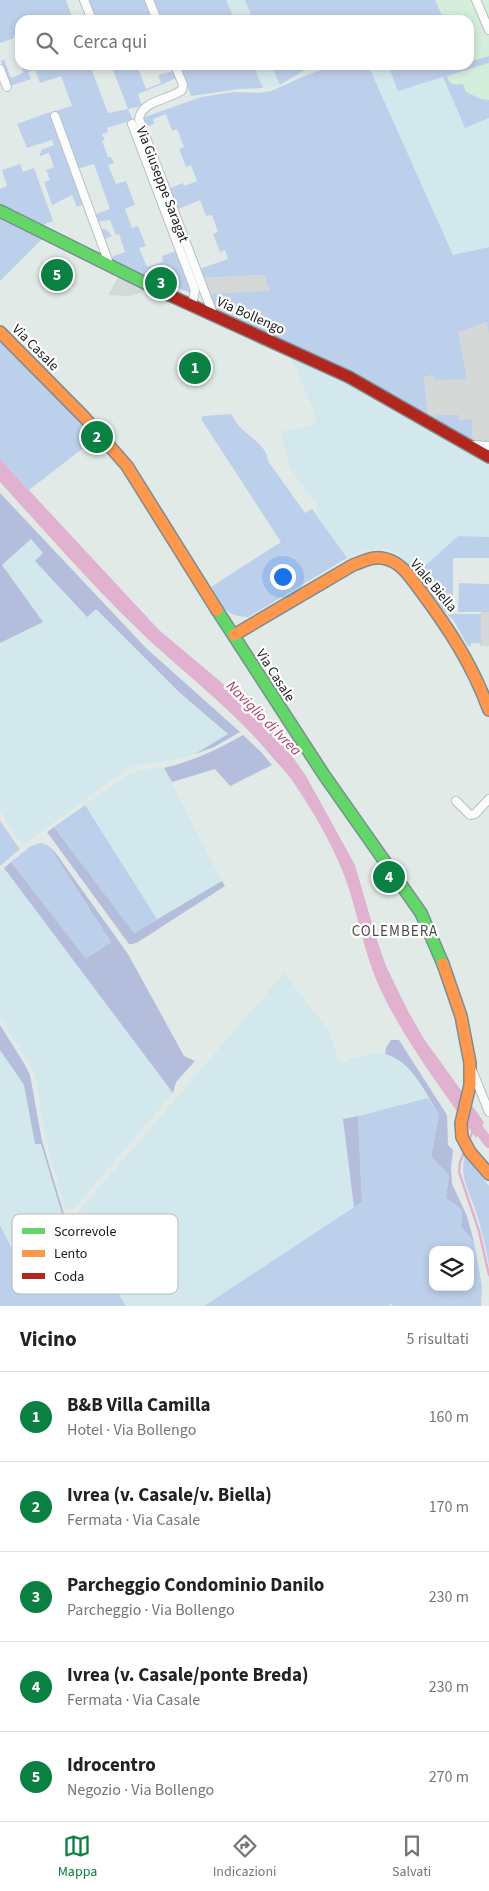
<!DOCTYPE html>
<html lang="it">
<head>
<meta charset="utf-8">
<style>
  :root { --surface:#fff; --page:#f2f2f2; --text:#222; --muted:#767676; --line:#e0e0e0; --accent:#0b8043 }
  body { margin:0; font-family:"Source Sans 3",sans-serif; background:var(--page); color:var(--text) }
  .controls { position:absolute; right:15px; bottom:15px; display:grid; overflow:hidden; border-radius:10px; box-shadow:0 2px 8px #0003 }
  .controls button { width:45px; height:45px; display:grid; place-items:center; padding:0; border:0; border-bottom:1px solid var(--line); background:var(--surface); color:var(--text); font:25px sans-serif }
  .you { position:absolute; left:282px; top:576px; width:18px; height:18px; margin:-12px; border:4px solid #fff; border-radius:50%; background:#1a73e8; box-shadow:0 0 0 8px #1a73e833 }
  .badge { display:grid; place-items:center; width:32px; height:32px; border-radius:50%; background:var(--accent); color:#fff; font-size:16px; font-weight:700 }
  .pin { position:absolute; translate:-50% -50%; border:2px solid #fff; box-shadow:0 1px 5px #0006 }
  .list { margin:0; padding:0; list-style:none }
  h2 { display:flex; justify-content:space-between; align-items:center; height:65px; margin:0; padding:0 20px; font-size:21px }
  h2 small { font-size:16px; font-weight:400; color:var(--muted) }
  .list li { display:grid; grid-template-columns:32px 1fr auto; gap:15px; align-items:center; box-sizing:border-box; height:90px; padding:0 20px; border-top:1px solid var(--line) }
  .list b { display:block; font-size:19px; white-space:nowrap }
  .list p { margin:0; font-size:16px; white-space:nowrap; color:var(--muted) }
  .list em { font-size:16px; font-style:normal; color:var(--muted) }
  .icon { flex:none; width:28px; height:28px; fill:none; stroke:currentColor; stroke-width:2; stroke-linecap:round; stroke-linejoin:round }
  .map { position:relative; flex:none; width:489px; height:1306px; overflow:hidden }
  .search { position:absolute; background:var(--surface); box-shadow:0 2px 8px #0003; left:15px; right:15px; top:15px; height:55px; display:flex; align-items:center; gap:12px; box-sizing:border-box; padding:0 18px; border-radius:15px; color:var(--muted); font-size:19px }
  .sheet { height:515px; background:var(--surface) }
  nav { display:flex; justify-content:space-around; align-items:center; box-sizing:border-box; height:70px; border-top:1px solid var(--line); background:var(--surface); font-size:14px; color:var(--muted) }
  nav a { display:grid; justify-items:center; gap:2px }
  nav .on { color:var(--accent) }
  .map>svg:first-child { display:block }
  .residential { fill:#d4d9d7 }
  .commercial { fill:#d5eedc }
  .farmland { fill:#d3e8ec }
  .grass { fill:#bdd0eb; fill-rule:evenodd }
  .forest { fill:#b4bddb }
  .parking { fill:#d4d8d7 }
  .water { fill:#e1b2d0 }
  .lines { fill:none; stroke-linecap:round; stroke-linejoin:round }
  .stream { stroke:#e1b2d0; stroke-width:2.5 }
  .canal { stroke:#e1b2d0; stroke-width:10 }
  .street-casing { stroke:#bbbfbe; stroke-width:10 }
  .fast-casing { stroke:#7a8e93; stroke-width:14 }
  .slow-casing { stroke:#7a8e93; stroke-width:14 }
  .jam-casing { stroke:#7a8e93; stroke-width:14 }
  .street { stroke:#fbfcfc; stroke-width:8 }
  .fast { stroke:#63d668; stroke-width:11 }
  .slow { stroke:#ff974d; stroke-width:11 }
  .jam { stroke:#b3261e; stroke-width:11 }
  .labels { text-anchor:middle; stroke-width:4.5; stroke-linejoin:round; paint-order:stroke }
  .street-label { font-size:14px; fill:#1a1a1a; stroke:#fff }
  .water-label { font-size:15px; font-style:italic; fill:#b04068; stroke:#fff }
  .neighbourhood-label { font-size:15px; letter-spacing:1px; fill:#4d4d4d; stroke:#fff }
  .key { fill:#fff; stroke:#bababa; stroke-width:1 }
  .key-label { font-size:14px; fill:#1a1a1a }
</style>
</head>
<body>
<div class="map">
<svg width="489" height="1306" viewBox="0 0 489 1306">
  <rect width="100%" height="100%" fill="#e2eae8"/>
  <path class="residential" d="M488 322 489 328V442L472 441 428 419 424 377 432 375 458 331Z"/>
  <path class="commercial" d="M435 0H489V118L443 77 469 65V20H444Z"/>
  <path class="farmland" d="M226 0H245L253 20H235Z
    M253 65H271L280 85 263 88Z
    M368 65H388L398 91 443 77 465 128 489 118V247L453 255Z
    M291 357 319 366 489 461V537L458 536 416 574 402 557 390 549H368L347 558 317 516 316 504 290 468 280 432 310 426 316 421V416Z
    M31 539 43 553 35 561 86 617 96 609 179 692 228 735 195 754 178 759 139 765 128 768 26 843 21 842 16 837 0 811V643L43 622 1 565Z
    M164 768 222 881 157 919 85 805 128 775 144 769Z
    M4 868 173 1093 73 1210 65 1208 46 1140 35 1075 30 1065 0 1016V871Z
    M284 973 327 1028 339 1060 342 1064 350 1059 373 1053 393 1055 407 1066 428 1098 343 1119 354 1207 204 1306H126L74 1222 71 1220 12 1249 0 1225V1050L24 1085 35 1144 41 1143 62 1214 71 1220Z"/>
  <path class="grass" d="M0 0H66L73 20H20V34L13 36 14 38 0 43Z
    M87 0H146L155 20H94Z
    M152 0H226L235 20H160Z
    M245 0H435L444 20H253Z
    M489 56V63L447 76C449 85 454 85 463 84L466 92 481 99 489 100V118L465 128 443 77 398 91 388 65H469V62Z
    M4 59 11 78 23 73 22 68 26 67V65H90L108 113 128 109 111 65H146L138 68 146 89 161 83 158 75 174 71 177 78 138 94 142 106 128 109 133 120 107 128 108 132 102 134 105 140 102 141 108 157H111L114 163 108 165 116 184 126 181 135 205 125 209 132 228 138 226 146 246 139 248 147 267 163 262 162 256 176 251 191 288 190 293 149 275 142 278 112 265 99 229H106L112 236 104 239 111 257 125 252 119 234 116 235 110 220 96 222 93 215 110 209 94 164 77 169 57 115 55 111 72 106 61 76 40 83 35 70 28 72 31 79 10 86 1 61Z
    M179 65H253L263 88 239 89 191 96Z
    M271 65H320L303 71 280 85Z
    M336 65H368L453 255 489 247V334L487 322 458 332 467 379 436 380 432 375 424 377 428 419 214 312 206 294 269 290 264 275 202 278 199 269 228 259 225 250 220 252 213 234 218 232 212 215 206 216 200 200 176 210 168 189 183 183 184 186 197 181 191 165 186 167 179 149 184 147 177 129 172 131 166 114 153 119 154 124 145 127 142 118 201 97 235 92 260 93 271 91 307 75Z
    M50 112 85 204 77 207 72 195 52 205 44 182 50 180 46 170 54 167 49 153 40 156V153H41V150L54 145 52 140 27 148 17 124Z
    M20 164 23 172 34 168 53 221 38 227 0 208V189L7 186 2 170Z
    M0 214 45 236 0 281Z
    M0 339 96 438 29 490 0 459Z
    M231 414C235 419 238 426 243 430 252 438 268 448 268 461L305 513 312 509 347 558 248 617C224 616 222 606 211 587L281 542 201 419 203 416Z
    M436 415H459V420L472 419V441L436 422Z
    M458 536 489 537V558H453V612H445L416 574Z
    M459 583 489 584V612H458Z
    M447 614H481V646L479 643H471V646H468L454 621Z
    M85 805 157 919 134 933 54 827Z
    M0 821 20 849 0 866Z
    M41 843 49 846 111 942 86 960 11 862 31 846Z
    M428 1098 439 1114 431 1157 449 1175 446 1198 462 1210 461 1227 474 1242 482 1287 481 1306H393L391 1304 389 1306H204L362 1202 358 1116ZM433 1250H470V1287H433Z
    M465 1156 489 1186V1266C486 1247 481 1227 475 1209 469 1190 459 1176 465 1156Z
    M71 1220 74 1222 126 1306H0V1225L12 1249Z"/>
  <path class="forest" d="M0 493 146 648 240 732 214 747 195 754 228 734 179 692 96 609 87 617 35 561 43 553 31 539 2 565 43 622 0 643Z
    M243 735 261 752 272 765 230 786 215 769 172 782 164 768C193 761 217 750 243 735Z
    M54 827 134 933 222 881 225 886 138 942 133 944H129L47 832Z
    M49 846 55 852 128 954 184 1056 195 1061 176 1082 173 1093 4 868 11 862 86 959 111 942Z
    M0 1025 25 1065 30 1075 42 1141 64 1214H62L41 1144H35L24 1085 0 1050Z
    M391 1040H399L447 1115 448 1145 453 1150 451 1168 452 1184 467 1216 474 1242 461 1227 462 1210 446 1198 449 1175 431 1157 439 1114C425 1093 411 1060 385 1054L386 1048Z
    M358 1116 362 1202 354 1207 343 1119Z"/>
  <path class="parking" d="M264 275 269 291 206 294 202 278Z
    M119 276 146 289 141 293 128 296 108 295Z
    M481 612H489V646H481Z"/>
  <path class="water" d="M0 459 159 630 227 687 265 722 285 746 306 776 355 865 375 934 386 966 408 1011 424 1039 484 1122 476 1138C443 1091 401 1036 378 984 365 954 359 921 349 889 337 852 316 816 294 783 288 774 280 766 273 758 237 714 192 679 150 641 97 591 49 536 0 482Z"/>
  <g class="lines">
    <path class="stream" d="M468 1142 473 1131
      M465 1150 460 1162 459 1172 479 1231 489 1275"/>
    <path class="canal" d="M472 1120 489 1143"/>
    <g class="street-casing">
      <path id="street" d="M84 0 92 20
        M149 0 157 20
        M476 0 489 30
        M175 65 183 85 182 90C169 100 142 100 139 119L213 314
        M0 69 7 87
        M55 116 110 266
        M132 124 195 290 192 305
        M471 445 489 446
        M456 801 470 815 475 814 489 799
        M472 1070 489 1112"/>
    </g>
    <g class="fast-casing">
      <path id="fast" d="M0 211 169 295
        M217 610 324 775 421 913 443 964"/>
    </g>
    <g class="slow-casing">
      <path id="slow" d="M0 332 85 418 127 466 217 610
        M234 635 353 565C364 561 375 555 386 559 402 563 411 578 420 590 449 629 472 664 489 710
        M443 964 461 1016 470 1063V1085L461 1123 462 1137 470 1152 489 1174"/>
    </g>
    <g class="jam-casing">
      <path id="jam" d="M169 295 349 377 489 457"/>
    </g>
    <use href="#street" class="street"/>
    <use href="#fast" class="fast"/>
    <use href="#slow" class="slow"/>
    <use href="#jam" class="jam"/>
  </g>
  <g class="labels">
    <g class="street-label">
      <text transform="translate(163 184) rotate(69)" y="5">Via Giuseppe Saragat</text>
      <text transform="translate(251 315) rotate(24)" y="5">Via Bollengo</text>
      <text transform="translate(36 347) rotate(45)" y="5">Via Casale</text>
      <text transform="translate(434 585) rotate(50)" y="5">Viale Biella</text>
      <text transform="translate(276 675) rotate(57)" y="5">Via Casale</text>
    </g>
    <g class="water-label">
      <text transform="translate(264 718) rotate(45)" y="5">Naviglio di Ivrea</text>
    </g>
    <g class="neighbourhood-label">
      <text x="395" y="936">COLEMBERA</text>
    </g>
  </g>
  <rect x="12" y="1214" width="166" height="80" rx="8" class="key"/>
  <rect x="22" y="1228" width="23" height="6" fill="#63d668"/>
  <rect x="22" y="1250" width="23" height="7" fill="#ff974d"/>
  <rect x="22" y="1273" width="23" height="6" fill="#b3261e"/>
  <g class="key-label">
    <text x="54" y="1236">Scorrevole</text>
    <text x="54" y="1258">Lento</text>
    <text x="54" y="1281">Coda</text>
  </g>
</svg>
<div class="controls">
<button><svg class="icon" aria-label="layers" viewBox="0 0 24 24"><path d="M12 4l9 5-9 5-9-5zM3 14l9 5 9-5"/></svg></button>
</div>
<div class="you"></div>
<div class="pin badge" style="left:195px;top:368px">1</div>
<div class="pin badge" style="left:97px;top:437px">2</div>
<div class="pin badge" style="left:161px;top:283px">3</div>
<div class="pin badge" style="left:389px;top:877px">4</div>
<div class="pin badge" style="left:57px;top:275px">5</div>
<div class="search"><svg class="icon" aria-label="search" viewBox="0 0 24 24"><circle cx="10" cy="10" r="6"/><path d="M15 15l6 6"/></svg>Cerca qui</div>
</div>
<section class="sheet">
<h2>Vicino<small>5 risultati</small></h2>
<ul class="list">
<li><span class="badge">1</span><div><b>B&amp;B Villa Camilla</b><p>Hotel · Via Bollengo</p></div><em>160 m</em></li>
<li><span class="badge">2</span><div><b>Ivrea (v. Casale/v. Biella)</b><p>Fermata · Via Casale</p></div><em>170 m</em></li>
<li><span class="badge">3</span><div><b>Parcheggio Condominio Danilo</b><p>Parcheggio · Via Bollengo</p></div><em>230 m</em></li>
<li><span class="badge">4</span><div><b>Ivrea (v. Casale/ponte Breda)</b><p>Fermata · Via Casale</p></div><em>230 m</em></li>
<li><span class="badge">5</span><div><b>Idrocentro</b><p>Negozio · Via Bollengo</p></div><em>270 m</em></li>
</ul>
</section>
<nav>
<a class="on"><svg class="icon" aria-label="map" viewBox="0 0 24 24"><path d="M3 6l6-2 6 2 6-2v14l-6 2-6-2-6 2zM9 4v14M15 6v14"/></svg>Mappa</a>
<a><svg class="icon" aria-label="directions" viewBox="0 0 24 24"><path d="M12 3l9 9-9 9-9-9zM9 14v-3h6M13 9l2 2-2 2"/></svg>Indicazioni</a>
<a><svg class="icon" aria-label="saved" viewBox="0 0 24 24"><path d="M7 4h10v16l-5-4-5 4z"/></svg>Salvati</a>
</nav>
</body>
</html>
